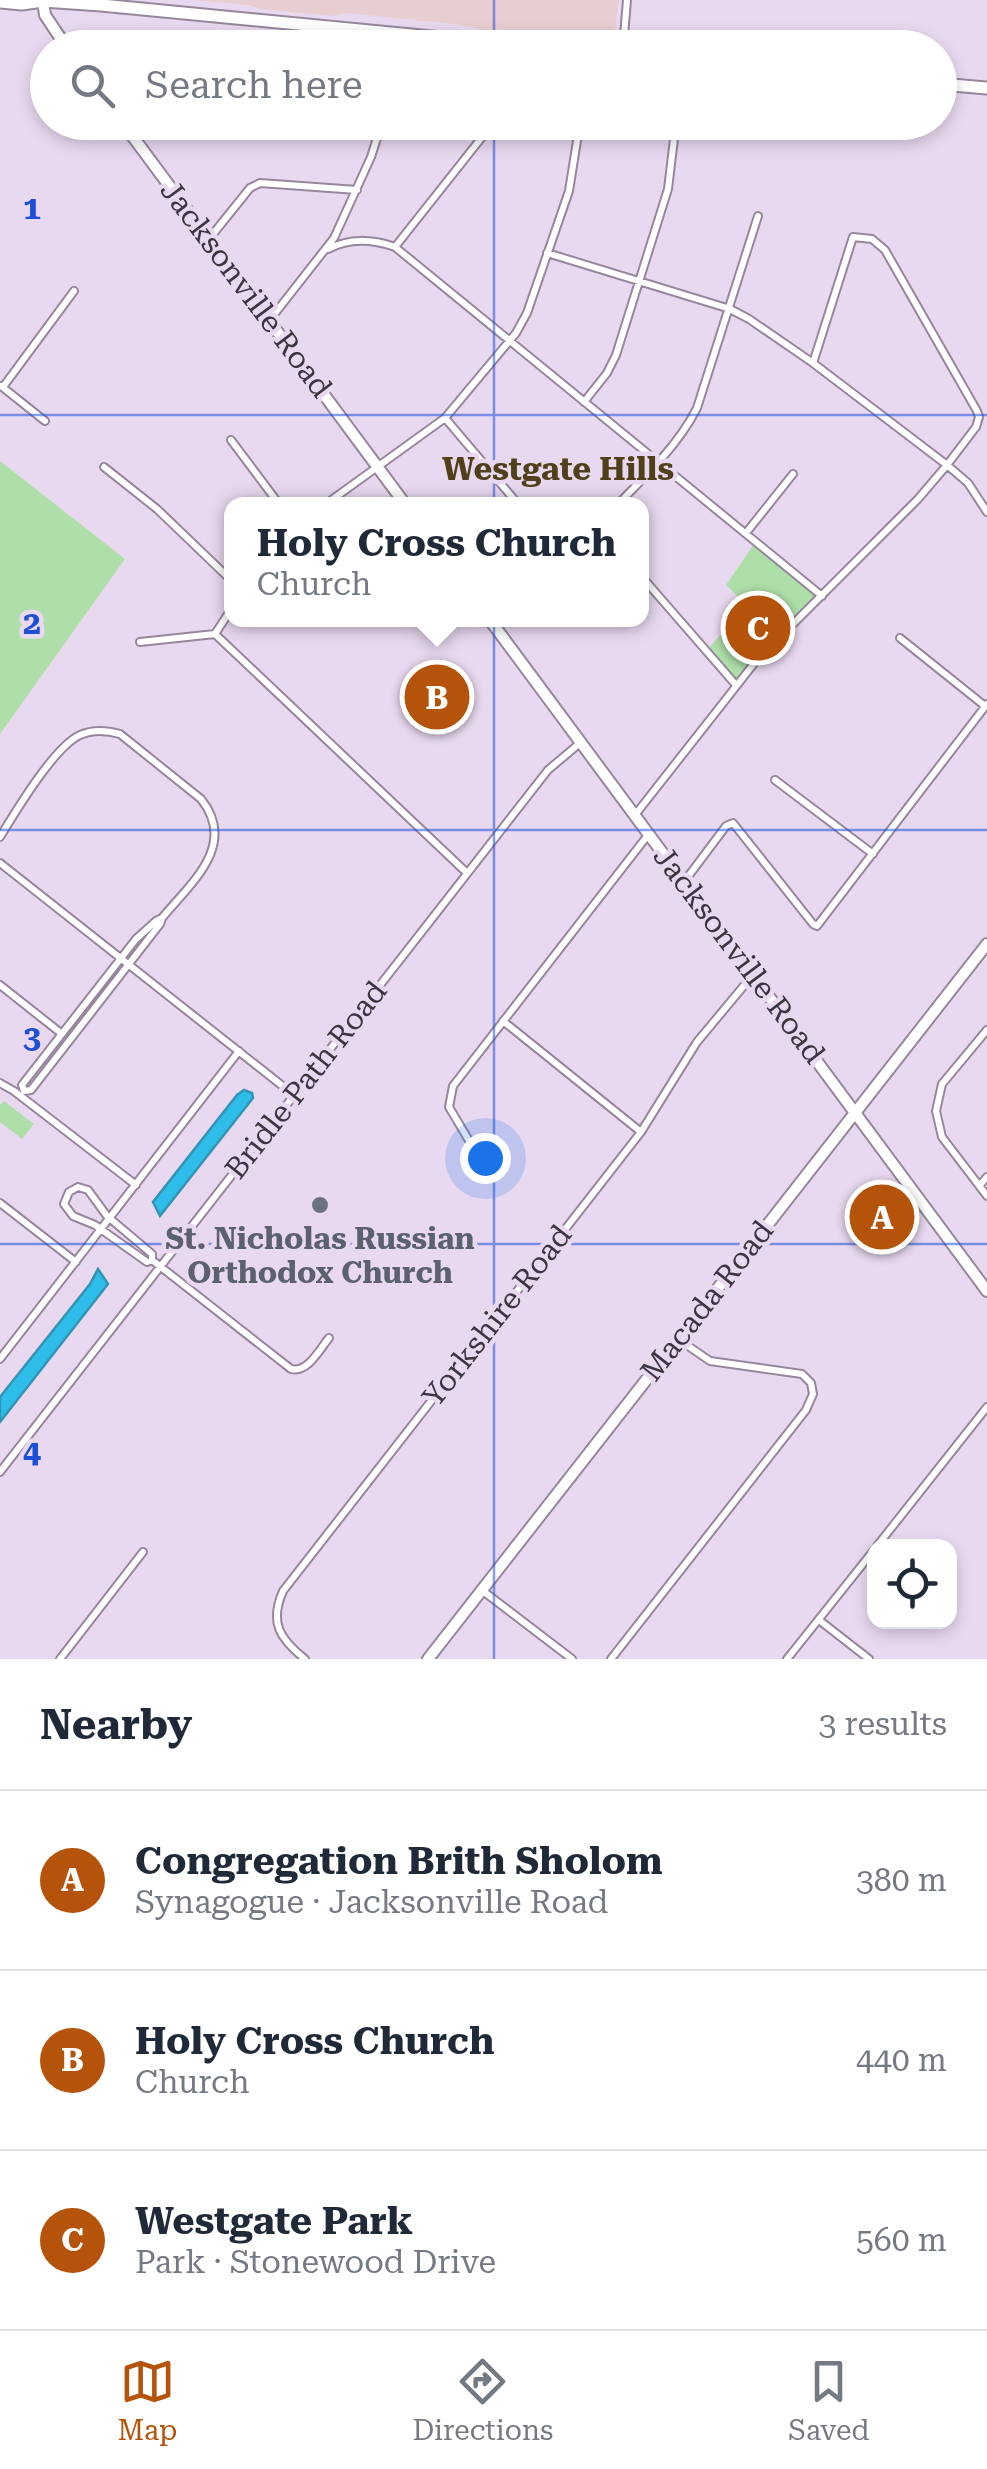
<!DOCTYPE html>
<html lang="en">
<head>
<meta charset="utf-8">
<style>
  :root { --surface:#fff; --page:#f2f2f3; --text:#1f2937; --muted:#747a83; --line:#e0e1e3; --accent:#b45309 }
  body { margin:0; font-family:"Roboto Serif",serif; background:var(--page); color:var(--text) }
  .controls { position:absolute; right:30px; bottom:30px; display:grid; overflow:hidden; border-radius:20px; box-shadow:0 5px 15px #0003 }
  .controls button { width:90px; height:90px; display:grid; place-items:center; padding:0; border:0; border-bottom:2px solid var(--line); background:var(--surface); color:var(--text); font:50px sans-serif }
  .you { position:absolute; left:485px; top:1158px; width:35px; height:35px; margin:-25px; border:8px solid #fff; border-radius:50%; background:#1a73e8; box-shadow:0 0 0 15px #1a73e833 }
  .badge { display:grid; place-items:center; width:65px; height:65px; border-radius:50%; background:var(--accent); color:#fff; font-size:32px; font-weight:700 }
  .pin { position:absolute; translate:-50% -50%; border:5px solid #fff; box-shadow:0 2px 10px #0006 }
  .popup { position:absolute; left:224px; top:497px; width:425px; height:130px; box-sizing:border-box; display:grid; place-content:center; border-radius:20px; background:var(--surface); filter:drop-shadow(0 2px 8px #0005); font-size:32px; white-space:nowrap; color:var(--muted) }
  .popup b { font-size:38px; color:var(--text) }
  .popup::after { content:''; position:absolute; left:50%; top:100%; margin-left:-20px; border:20px solid transparent; border-top-color:var(--surface) }
  .list { margin:0; padding:0; list-style:none }
  h2 { display:flex; justify-content:space-between; align-items:center; height:130px; margin:0; padding:0 40px; font-size:42px }
  h2 small { font-size:32px; font-weight:400; color:var(--muted) }
  .list li { display:grid; grid-template-columns:65px 1fr auto; gap:30px; align-items:center; box-sizing:border-box; height:180px; padding:0 40px; border-top:2px solid var(--line) }
  .list b { display:block; font-size:38px; white-space:nowrap }
  .list p { margin:0; font-size:32px; white-space:nowrap; color:var(--muted) }
  .list em { font-size:32px; font-style:normal; color:var(--muted) }
  .icon { flex:none; width:55px; height:55px; fill:none; stroke:currentColor; stroke-width:2; stroke-linecap:round; stroke-linejoin:round }
  .map { position:relative; flex:none; width:987px; height:1659px; overflow:hidden }
  .search { position:absolute; background:var(--surface); box-shadow:0 5px 15px #0003; left:30px; right:30px; top:30px; height:110px; display:flex; align-items:center; gap:25px; box-sizing:border-box; padding:0 35px; border-radius:55px; color:var(--muted); font-size:38px }
  .sheet { height:670px; background:var(--surface) }
  nav { display:flex; justify-content:space-around; align-items:center; box-sizing:border-box; height:140px; border-top:2px solid var(--line); background:var(--surface); font-size:28px; color:var(--muted) }
  nav a { display:grid; justify-items:center; gap:5px }
  nav .on { color:var(--accent) }
  .map>svg:first-child { display:block }
  .commercial { fill:#e8ced1 }
  .green { fill:#afdfa9 }
  .water { fill:#2ebce8; stroke:#3294b5; stroke-width:2.5 }
  .lines { fill:none; stroke-linecap:round; stroke-linejoin:round }
  .street-casing { stroke:#96879d; stroke-width:10 }
  .secondary-casing { stroke:#96879d; stroke-width:14 }
  .primary-casing { stroke:#96879d; stroke-width:15 }
  .street { stroke:#fff; stroke-width:6 }
  .secondary { stroke:#fff; stroke-width:10 }
  .primary { stroke:#fff; stroke-width:11 }
  .grid { fill:none; stroke:#1d4ed8; stroke-width:2.5; stroke-opacity:0.55 }
  .worship-dot { fill:#6b7280; stroke:#e9d9f0; stroke-width:4 }
  .labels { text-anchor:middle; stroke-width:9; stroke-linejoin:round; paint-order:stroke }
  .street-label { font-size:30px; fill:#3c353f; stroke:#e9d9f0 }
  .worship-label { font-size:30px; font-weight:bold; fill:#5b616d; stroke:#e9d9f0 }
  .neighbourhood-label { font-size:32px; font-weight:bold; fill:#504019; stroke:#e9d9f0 }
  .grid-label { font-size:32px; text-anchor:middle; font-weight:bold; fill:#1d4ed8; stroke:#e9d9f0; stroke-width:9; stroke-linejoin:round; paint-order:stroke }
</style>
</head>
<body>
<div class="map">
<svg width="987" height="1659" viewBox="0 0 987 1659">
  <rect width="100%" height="100%" fill="#e9d9f0"/>
  <path class="commercial" d="M191 0H619L614 37 612 40H602L500 29 490 31 454 24 346 13 333 16 260 9 249 5Z"/>
  <path class="green" d="M0 461 125 559 0 734Z
    M756 541 822 596 736 686 706 651 747 605 726 585Z
    M4 1101 34 1124 22 1139 0 1122V1105Z"/>
  <path class="water" d="M244 1090 252 1093 253 1098 160 1216 153 1202 237 1095Z
    M98 1269 108 1284 0 1422V1397L90 1284Z"/>
  <g class="lines">
    <g class="street-casing">
      <path id="street" d="M394 34 397 48
        M623 48 627 0
        M209 239 250 188 260 183 357 190
        M395 247 494 122
        M328 249C350 238 371 239 395 247L822 596
        M547 253 730 309 749 319 813 363 947 465 968 483 987 512
        M269 321 334 238 371 157 382 122
        M1 386 45 421
        M3 387 74 291
        M584 402 607 373 616 355 668 189 676 122
        M445 418 518 504
        M231 440 279 504
        M104 467 157 509 232 581
        M326 504 445 418 516 333 527 313 569 191 580 122
        M618 504C646 476 679 444 697 408L758 216
        M746 533 793 474
        M642 577 736 685
        M215 634 467 873
        M215 634 232 608
        M900 638 985 706
        M140 642 215 634
        M775 780 873 854
        M635 815 756 661 918 499 947 465 976 427 979 417 977 411 885 250 872 239 853 237 813 363
        M0 837C16 811 54 747 80 735 93 729 106 730 120 734L201 799C238 845 191 883 162 918
        M0 863 294 1095
        M684 882 726 826 733 823 813 924 817 926 987 704
        M162 918 160 924 31 1090 24 1091 22 1085 136 939 156 921Z
        M0 985 62 1034
        M503 1021 641 1132
        M987 1030 942 1084 936 1111 942 1137 987 1196
        M0 1083 14 1091 136 1185
        M471 1144 449 1107 453 1086 648 835
        M980 1185 987 1177
        M0 1203 76 1262
        M152 1260 147 1262 95 1225 73 1216 64 1204 69 1192 78 1187 88 1190 107 1216 152 1254V1260L291 1369C308 1373 319 1350 329 1338
        M0 1359 239 1051
        M0 1472 548 770 580 743
        M877 1546 987 1407
        M483 1591 572 1659
        M819 1620 869 1659
        M60 1659 143 1552
        M305 1659C280 1639 269 1623 283 1591L641 1132 697 1042 752 976
        M611 1659 806 1410 813 1394 811 1383 802 1374 710 1361 678 1339
        M787 1659 874 1550"/>
    </g>
    <g class="secondary-casing">
      <path id="secondary" d="M43 1 45 15 67 48
        M122 122 405 504
        M490 620 987 1291
        M428 1659 987 944"/>
    </g>
    <g class="primary-casing">
      <path id="primary" d="M0 2 22 4 43 1 101 5 547 48
        M940 84 987 88"/>
    </g>
    <use href="#street" class="street"/>
    <use href="#secondary" class="secondary"/>
    <use href="#primary" class="primary"/>
  </g>
  <path class="grid" d="M494 0V48M494 122V1659M0 415H987M0 830H987M0 1244H987"/>
  <circle class="worship-dot" cx="320" cy="1205" r="10"/>
  <g class="labels">
    <g class="street-label">
      <text transform="translate(246 289) rotate(53)" y="10">Jacksonville Road</text>
      <text transform="translate(739 955) rotate(53)" y="10">Jacksonville Road</text>
      <text transform="translate(306 1080) rotate(-52)" y="10">Bridle Path Road</text>
      <text transform="translate(707 1301) rotate(-52)" y="10">Macada Road</text>
      <text transform="translate(497 1316) rotate(-52)" y="10">Yorkshire Road</text>
    </g>
    <g class="worship-label">
      <text x="320" y="1249">St. Nicholas Russian<tspan x="320" dy="34">Orthodox Church</tspan></text>
    </g>
    <g class="neighbourhood-label">
      <text x="558" y="480">Westgate Hills</text>
    </g>
  </g>
  <g class="grid-label">
    <text x="32" y="219">1</text>
    <text x="32" y="634">2</text>
    <text x="32" y="1048">3</text>
    <text x="32" y="1463">4</text>
  </g>
</svg>
<div class="controls">
<button><svg class="icon" aria-label="locate" viewBox="0 0 24 24"><circle cx="12" cy="12" r="6"/><path d="M12 2v4M12 18v4M2 12h4M18 12h4"/></svg></button>
</div>
<div class="you"></div>
<div class="pin badge" style="left:882px;top:1217px">A</div>
<div class="pin badge" style="left:437px;top:697px">B</div>
<div class="popup"><b>Holy Cross Church</b>Church</div>
<div class="pin badge" style="left:758px;top:628px">C</div>
<div class="search"><svg class="icon" aria-label="search" viewBox="0 0 24 24"><circle cx="10" cy="10" r="6"/><path d="M15 15l6 6"/></svg>Search here</div>
</div>
<section class="sheet">
<h2>Nearby<small>3 results</small></h2>
<ul class="list">
<li><span class="badge">A</span><div><b>Congregation Brith Sholom</b><p>Synagogue · Jacksonville Road</p></div><em>380 m</em></li>
<li><span class="badge">B</span><div><b>Holy Cross Church</b><p>Church</p></div><em>440 m</em></li>
<li><span class="badge">C</span><div><b>Westgate Park</b><p>Park · Stonewood Drive</p></div><em>560 m</em></li>
</ul>
</section>
<nav>
<a class="on"><svg class="icon" aria-label="map" viewBox="0 0 24 24"><path d="M3 6l6-2 6 2 6-2v14l-6 2-6-2-6 2zM9 4v14M15 6v14"/></svg>Map</a>
<a><svg class="icon" aria-label="directions" viewBox="0 0 24 24"><path d="M12 3l9 9-9 9-9-9zM9 14v-3h6M13 9l2 2-2 2"/></svg>Directions</a>
<a><svg class="icon" aria-label="saved" viewBox="0 0 24 24"><path d="M7 4h10v16l-5-4-5 4z"/></svg>Saved</a>
</nav>
</body>
</html>
